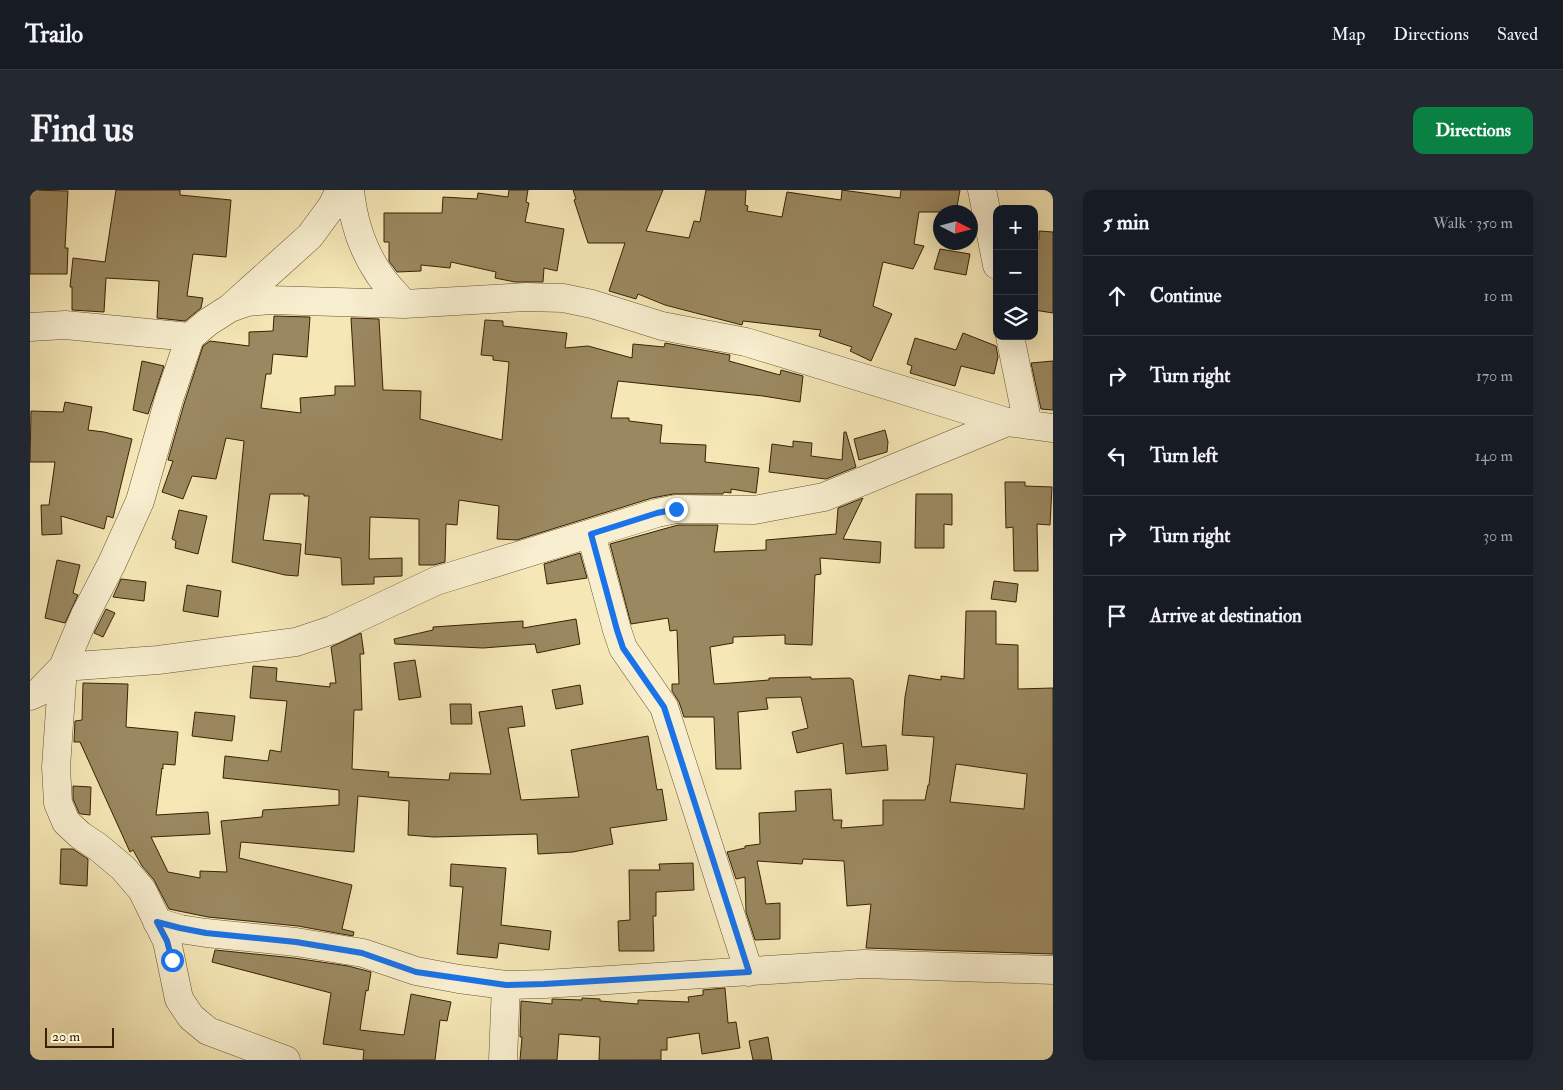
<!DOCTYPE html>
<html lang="en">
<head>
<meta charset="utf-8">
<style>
  :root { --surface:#171b24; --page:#242831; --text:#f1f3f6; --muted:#9ea1a6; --line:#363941; --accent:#0b8043 }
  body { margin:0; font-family:"IM FELL Double Pica",serif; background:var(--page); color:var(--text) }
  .controls { position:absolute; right:15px; top:15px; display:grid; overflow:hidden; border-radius:10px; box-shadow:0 5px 20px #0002 }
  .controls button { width:45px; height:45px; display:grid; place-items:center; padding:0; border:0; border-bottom:1px solid var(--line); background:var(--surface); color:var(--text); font:25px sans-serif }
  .compass { position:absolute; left:903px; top:15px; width:45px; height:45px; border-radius:50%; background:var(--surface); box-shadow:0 5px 20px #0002; rotate:96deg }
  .scale { position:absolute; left:15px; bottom:12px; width:69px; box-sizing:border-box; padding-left:5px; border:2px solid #382202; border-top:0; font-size:14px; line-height:18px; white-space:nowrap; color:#382202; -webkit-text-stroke:4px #f8efd0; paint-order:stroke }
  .stop { position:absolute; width:15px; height:15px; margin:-11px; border:4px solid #1a73e8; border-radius:50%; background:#fff }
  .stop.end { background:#1a73e8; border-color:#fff; box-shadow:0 1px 5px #0008 }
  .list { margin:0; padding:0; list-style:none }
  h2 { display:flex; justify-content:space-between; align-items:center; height:65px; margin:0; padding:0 20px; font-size:21px }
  h2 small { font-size:16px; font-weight:400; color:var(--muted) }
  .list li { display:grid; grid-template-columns:32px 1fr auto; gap:15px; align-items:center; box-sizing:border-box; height:80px; padding:0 20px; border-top:1px solid var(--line) }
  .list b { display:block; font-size:19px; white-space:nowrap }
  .list em { font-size:16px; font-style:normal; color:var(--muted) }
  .icon { flex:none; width:28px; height:28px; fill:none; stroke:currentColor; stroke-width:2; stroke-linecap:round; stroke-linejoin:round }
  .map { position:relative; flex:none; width:1023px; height:870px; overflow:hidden; border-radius:10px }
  header { display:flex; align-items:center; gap:30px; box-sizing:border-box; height:70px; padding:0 25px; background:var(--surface); border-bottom:1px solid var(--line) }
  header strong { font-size:24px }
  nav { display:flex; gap:28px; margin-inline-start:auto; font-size:18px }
  .intro { display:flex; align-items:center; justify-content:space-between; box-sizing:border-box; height:120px; padding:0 30px }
  h1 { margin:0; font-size:35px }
  .button { padding:12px 22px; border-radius:10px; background:var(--accent); color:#fff; font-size:18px; font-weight:700 }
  main { display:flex; gap:30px; padding:0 30px }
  aside { flex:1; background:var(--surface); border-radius:10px; box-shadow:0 5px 20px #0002 }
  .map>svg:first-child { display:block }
  .building { fill:#9a8860; stroke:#382202; fill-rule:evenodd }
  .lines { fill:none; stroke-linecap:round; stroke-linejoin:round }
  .minor-casing { stroke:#67532f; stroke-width:29 }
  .minor { stroke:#f8efd0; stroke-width:28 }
  .route { stroke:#1a73e8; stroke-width:6 }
</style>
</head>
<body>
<header>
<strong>Trailo</strong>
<nav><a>Map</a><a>Directions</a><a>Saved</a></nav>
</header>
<div class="intro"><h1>Find us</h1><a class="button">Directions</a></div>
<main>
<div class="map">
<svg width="1023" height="870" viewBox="0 0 1023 870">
  <rect width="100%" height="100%" fill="#f5e7b6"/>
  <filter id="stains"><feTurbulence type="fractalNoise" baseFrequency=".004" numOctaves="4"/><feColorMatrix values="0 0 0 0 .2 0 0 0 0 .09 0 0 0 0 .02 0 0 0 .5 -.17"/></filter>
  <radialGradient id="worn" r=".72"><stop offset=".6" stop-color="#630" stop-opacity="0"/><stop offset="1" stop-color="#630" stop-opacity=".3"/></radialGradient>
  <path class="building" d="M0 0 38 1 35 58H38L37 84H0Z
    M86 0H150V5L201 10 196 67 163 64 157 106 173 108 171 118 155 131 127 128 129 91 76 88 74 122 42 120V97H40L43 68 75 72Z
    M479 0H498L496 12 499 13 495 32 534 39 527 81 514 78 513 92H485L465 88 466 82 421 72 420 78 391 75V81L367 82 359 71V52H354V23H412L413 7 447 9 448 3 478 7Z
    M543 0H633L616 41 659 48 664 31 670 32 676 0H716L715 15 718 16 717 21 752 27 757 2 811 10 812 0 870 8 871 0H930L926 22H889L884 54 894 56 883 79 853 72 843 116 862 124 841 171 820 161 822 157 789 146 791 140 713 131 712 135 708 134 635 115 608 104 606 109 579 101 595 53H558L544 10 546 9Z
    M1009 41 1023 42V123L1004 120 1007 71 1004 70V49H1009Z
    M910 59 940 64 936 85 904 79Z
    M244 126 280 127 277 167 243 164 241 184H236L231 218 271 223 270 208 305 205V196H325L321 128 349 129 353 200 391 201 390 229 472 250 479 172 463 170V166L451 165 455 130 473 131V136L537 143 535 158 558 156 602 168 603 154 634 157 635 153 700 165 699 171 750 185 751 180 773 186 770 212 733 206 588 191 581 228H599V231L632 235 630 253 676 255 675 272 729 278 726 303 701 299V303L694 302 693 304H643L622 308 487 350 467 349 469 316 429 310 427 335 416 334 415 372 404 375H389V329L340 327 339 369 372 368V386L344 387V394L312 395 311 368 275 364 279 306H274V304H240L233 350 271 354 268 386 255 385 202 372 214 251 196 248 186 289 162 286 153 309 132 302 143 271 138 270 154 214 173 156 180 151 219 156V142L243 141Z
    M933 143 966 156 968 167 964 184 931 176 925 196 880 183 882 176 877 174 885 148 926 160Z
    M112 171 134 176 118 224 103 220Z
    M1023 171V220L1011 219 1001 173Z
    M35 212 62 217 58 240 74 242 102 249 83 328 77 326 74 339 31 326 32 344 12 345 11 315H19L25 272H0L1 221 33 222Z
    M855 240 858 252 857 262 829 270 824 249Z
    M814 242H816L826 277 796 289 739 282 742 254 763 257V251L782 253 781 266 812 270Z
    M975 292H995V296L1022 297 1020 335 1007 334 1008 381H984L983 337 976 338Z
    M886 304H922V335L914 334V358H885Z
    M833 308 813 349 851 352 850 373 790 368 791 384 785 385 782 455 755 454V445L703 447V453L680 457 684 494 701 493 739 490V488L781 487V489L820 488 823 490 832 557 856 555 858 580 816 584 813 553 767 563 762 542 778 538 771 507 736 508 738 519 708 522 711 579H686L684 527H654L649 512 642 501V494H649L647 440 640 441 638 428 601 434 580 354 648 335H688L684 362 736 360V350L806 344 808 318Z
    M149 320 177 326 168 364 145 358 146 351 142 349Z
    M550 363 557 388 517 394 514 374Z
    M27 370 50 375 43 403 48 405 35 433 15 428Z
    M91 389 116 392 114 411 83 407Z
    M964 391 988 394 986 412 961 409Z
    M157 395 191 401 188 427 153 421Z
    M76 419 85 423 73 447 64 443Z
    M936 421H966V454L988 455V499L1023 498V764L836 758 841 714 817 716 814 671 773 669 772 674 727 671 736 714 750 713V749L725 750 716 722 715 687 706 689 697 662 715 658V656L730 654 729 623 766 621 765 601 801 599 803 630H812L811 638 853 635V610H895L898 595H899L904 547 872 545 875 507 879 485 911 490V486L934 489ZM926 574 997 584 994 619 920 612Z
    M546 429 550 454 507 463 505 454 453 458 365 454 364 449 403 440V437L493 431V438Z
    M331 443 334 464H330L332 520H324L322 579 359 582 358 587 419 590 420 583 461 584 449 522 492 516 495 536 478 538 491 610 549 607 541 560 618 546 627 600 632 599 637 630 580 638 583 654 543 662 508 664 507 644 404 647 378 645 379 611 328 606 324 662 211 652 209 668 322 695 312 739 324 742 323 746 268 736 178 727 139 719 124 690 112 676 103 660 100 662 50 552H44L45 531 52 530 53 493 98 494 96 537 148 542 145 575 133 574V579L132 578 126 625 178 622 180 644 121 647 138 682 170 688V681L197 682 191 631 232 627 233 620 309 615V600L193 588 195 566 238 571 240 560 251 562 257 511 220 508 223 476 247 478 246 491 300 497V493H306L301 457Z
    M385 470 391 507 369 510 364 473Z
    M550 495 553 514 526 519 522 500Z
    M420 514H441L442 534H421Z
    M165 522 205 526 202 551 162 546Z
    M43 596 61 597 60 625 51 624 49 623 43 609Z
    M31 659H43L58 669 57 696 30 694Z
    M663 673 664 700 626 702V726H623L624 761H589L588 731 600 730 599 680H630L629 674Z
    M421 674 476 678 471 735 521 741 519 760 469 753 467 768 427 764 433 697 420 696Z
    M185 760 264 768 318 776 341 782 338 801 336 800 330 840 374 845 381 804 421 812 417 831 410 830 405 870H333L334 860 293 854 301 803 182 772Z
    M695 798 698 833 706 832 710 858 672 864 669 843 637 848V860H631V870H569L570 847 529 844 527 870H490L492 847H490L491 811 522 814V809L552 810V808L570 809V811L608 814V810L659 812 658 807 673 805V800Z
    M738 847 742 870H723L719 851Z"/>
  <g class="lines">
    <g class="minor-casing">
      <path id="minor" d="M320 0C323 30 332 59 349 84 356 95 366 104 374 114
        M952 0 967 75
        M200 118 217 112 240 110 374 114 496 107 533 108 562 114 632 136 716 152 977 232 1023 238
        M0 137 35 135 160 147
        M980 146 998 235
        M561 344 587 440 593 458 634 517 719 782
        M0 506 9 502 33 477 55 425 82 373 110 311 139 209 160 147 178 132 200 118 280 46 302 16 310 0
        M127 732 150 739 176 743 266 752 333 763 386 781 429 789 476 795 515 794 834 774 1023 780
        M256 870 178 841 161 827 149 809 137 751 112 700 93 678 68 657 50 645 36 632 28 613 26 577 33 477 128 470 266 452 302 440 406 391 627 323 646 319 724 320 794 307 977 232
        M473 870 476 795"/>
    </g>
    <use href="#minor" class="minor"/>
  </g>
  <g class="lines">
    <path class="route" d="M142 770 137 751 127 732 150 738 176 743 266 752 332 763 386 782 476 795 514 794 719 782 634 517 593 458 587 440 561 344 627 323 646 319"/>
  </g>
  <rect width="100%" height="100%" filter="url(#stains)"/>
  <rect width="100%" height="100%" fill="url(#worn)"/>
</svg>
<div class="controls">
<button>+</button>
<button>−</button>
<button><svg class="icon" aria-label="layers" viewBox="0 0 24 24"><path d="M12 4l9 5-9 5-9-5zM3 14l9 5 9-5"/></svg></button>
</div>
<svg class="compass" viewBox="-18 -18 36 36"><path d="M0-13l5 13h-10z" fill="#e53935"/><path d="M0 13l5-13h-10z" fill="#9ea1a6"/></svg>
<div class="scale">20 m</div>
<div class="stop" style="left:142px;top:770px"></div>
<div class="stop end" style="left:646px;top:319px"></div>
</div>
<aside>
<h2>5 min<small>Walk · 350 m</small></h2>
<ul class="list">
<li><svg class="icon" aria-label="ahead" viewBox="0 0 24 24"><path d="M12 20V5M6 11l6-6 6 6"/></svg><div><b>Continue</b></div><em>10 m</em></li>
<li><svg class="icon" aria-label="right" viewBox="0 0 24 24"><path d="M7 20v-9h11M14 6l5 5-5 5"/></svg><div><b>Turn right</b></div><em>170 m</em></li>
<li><svg class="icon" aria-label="left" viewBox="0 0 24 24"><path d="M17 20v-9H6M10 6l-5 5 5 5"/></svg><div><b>Turn left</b></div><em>140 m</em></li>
<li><svg class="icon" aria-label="right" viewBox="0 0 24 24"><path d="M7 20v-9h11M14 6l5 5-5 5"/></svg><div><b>Turn right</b></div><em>30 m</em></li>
<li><svg class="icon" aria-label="arrive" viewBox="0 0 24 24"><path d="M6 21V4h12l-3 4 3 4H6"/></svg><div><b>Arrive at destination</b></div></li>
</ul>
</aside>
</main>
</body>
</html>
